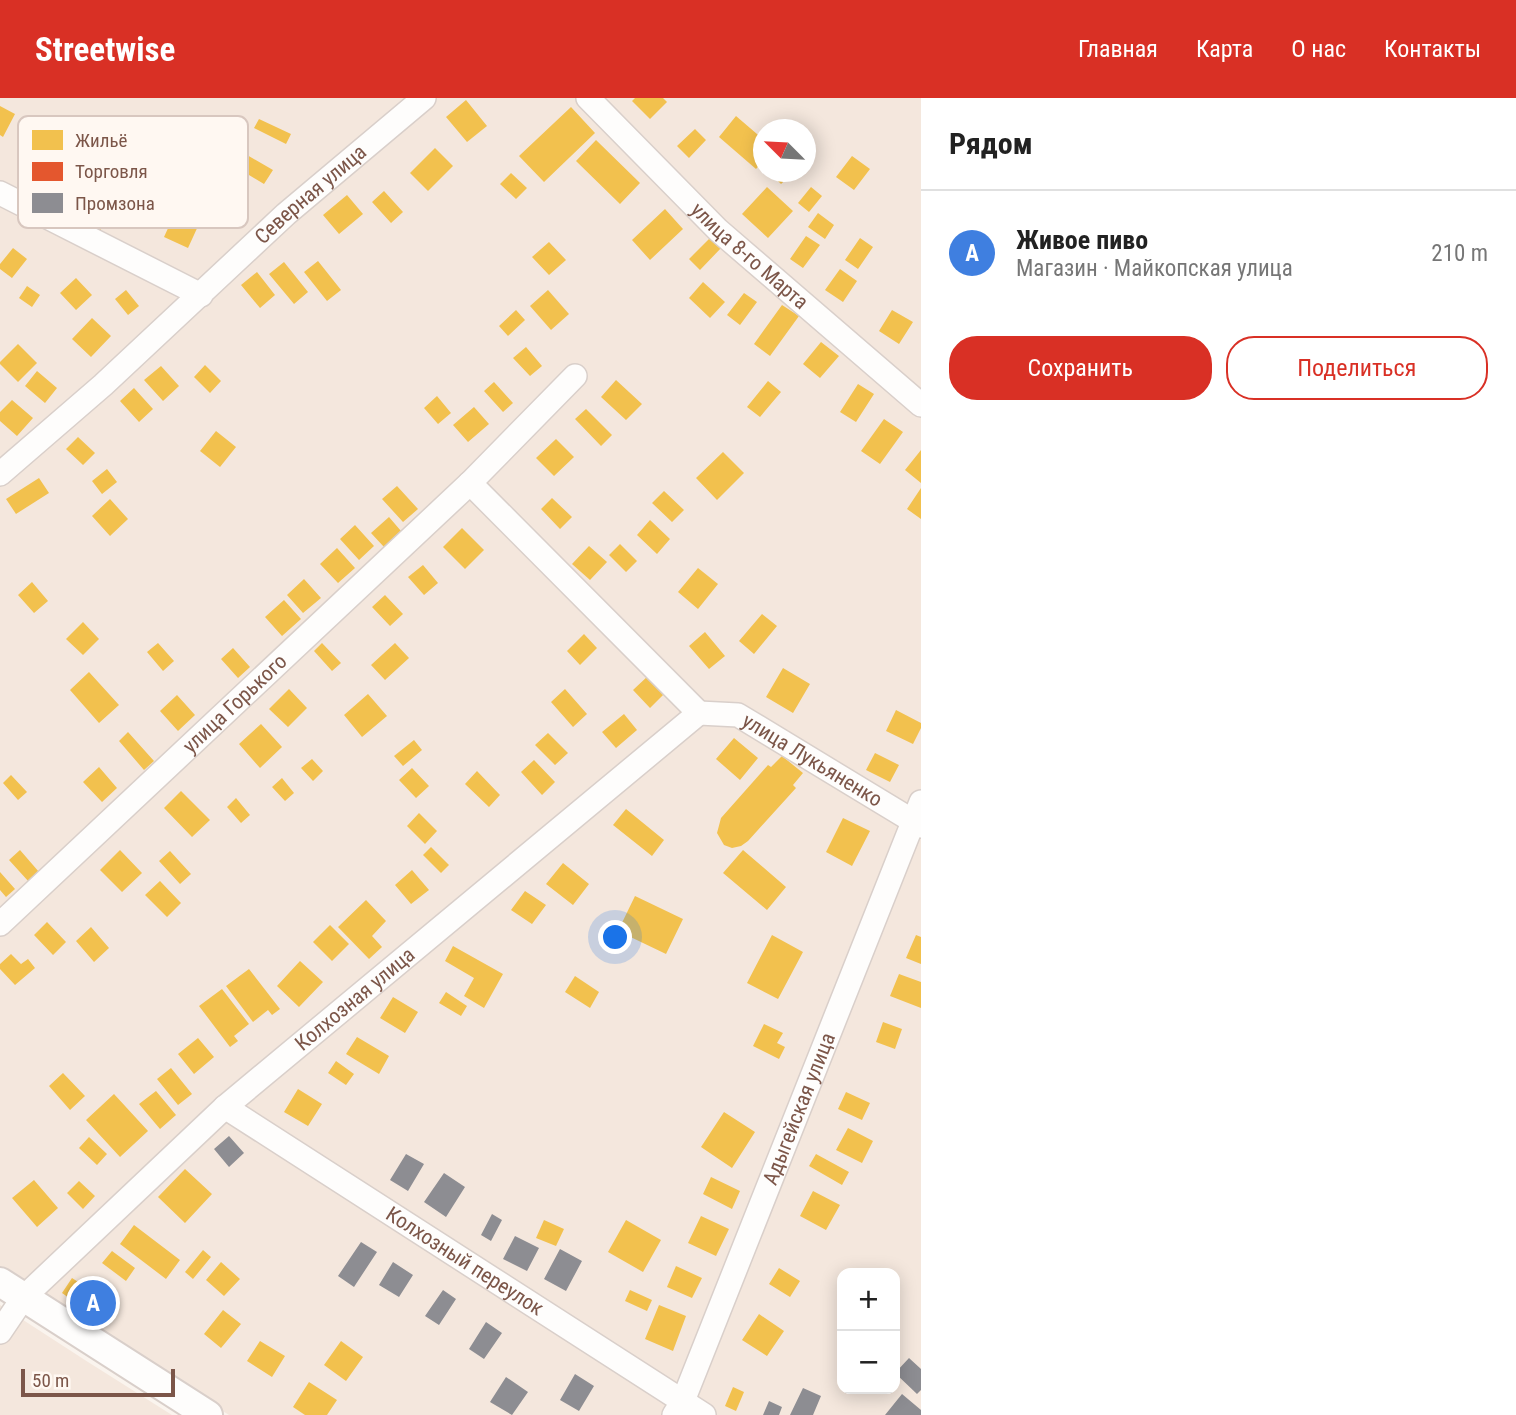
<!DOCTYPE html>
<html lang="ru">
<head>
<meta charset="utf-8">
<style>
  :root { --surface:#fff; --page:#f6f6f6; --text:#222; --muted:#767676; --line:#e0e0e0; --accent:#d93025 }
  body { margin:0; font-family:"Roboto Condensed",sans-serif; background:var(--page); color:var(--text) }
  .controls { position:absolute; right:21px; bottom:21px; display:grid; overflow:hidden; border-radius:14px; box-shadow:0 4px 18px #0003 }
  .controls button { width:63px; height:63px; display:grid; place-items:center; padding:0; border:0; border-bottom:2px solid var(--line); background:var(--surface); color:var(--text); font:35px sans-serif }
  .compass { position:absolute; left:753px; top:21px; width:63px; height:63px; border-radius:50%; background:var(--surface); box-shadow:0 4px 18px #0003; rotate:294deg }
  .scale { position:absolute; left:21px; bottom:18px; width:154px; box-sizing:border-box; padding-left:7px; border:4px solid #7c5649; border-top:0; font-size:19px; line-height:24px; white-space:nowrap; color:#7c5649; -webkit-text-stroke:5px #fff8f2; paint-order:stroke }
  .you { position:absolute; left:616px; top:840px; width:24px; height:24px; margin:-18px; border:5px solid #fff; border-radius:50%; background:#1a73e8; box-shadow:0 0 0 10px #1a73e833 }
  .badge { display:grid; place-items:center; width:46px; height:46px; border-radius:50%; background:var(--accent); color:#fff; font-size:23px; font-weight:700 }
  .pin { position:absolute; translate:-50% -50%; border:4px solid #fff; box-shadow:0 2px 7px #0006 }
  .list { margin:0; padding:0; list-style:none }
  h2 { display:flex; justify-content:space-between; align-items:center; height:91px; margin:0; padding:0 28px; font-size:30px }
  h2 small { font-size:23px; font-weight:400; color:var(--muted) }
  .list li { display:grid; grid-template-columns:46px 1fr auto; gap:21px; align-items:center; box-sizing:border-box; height:126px; padding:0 28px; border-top:2px solid var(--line) }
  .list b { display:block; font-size:26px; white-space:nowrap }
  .list p { margin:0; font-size:23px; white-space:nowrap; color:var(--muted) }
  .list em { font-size:23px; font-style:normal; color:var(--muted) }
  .actions { display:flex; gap:14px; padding:21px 28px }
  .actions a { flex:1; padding:16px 0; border:2px solid var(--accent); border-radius:28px; text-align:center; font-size:24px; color:var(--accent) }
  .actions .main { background:var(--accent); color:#fff }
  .map { position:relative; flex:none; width:921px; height:1317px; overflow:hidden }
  header { display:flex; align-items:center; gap:42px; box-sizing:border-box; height:98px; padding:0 35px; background:var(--accent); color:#fff }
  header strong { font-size:33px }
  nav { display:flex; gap:38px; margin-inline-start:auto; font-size:24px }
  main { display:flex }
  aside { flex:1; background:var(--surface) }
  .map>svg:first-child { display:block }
  .residential { fill:#f4e7dd; fill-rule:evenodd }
  .homes { fill:#f2c14e }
  .shops { fill:#e4572e }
  .industry { fill:#8d8d92 }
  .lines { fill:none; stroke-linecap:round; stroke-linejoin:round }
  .minor-casing { stroke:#d9cfca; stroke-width:26 }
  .tertiary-casing { stroke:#d9cfca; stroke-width:32 }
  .minor { stroke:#fefdfc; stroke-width:23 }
  .tertiary { stroke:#fefdfc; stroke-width:28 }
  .labels { text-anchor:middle; stroke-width:7; stroke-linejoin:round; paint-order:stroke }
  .street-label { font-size:21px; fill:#7c5649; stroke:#fff8f2 }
  .key { fill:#fff8f2; stroke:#d8c7bf; stroke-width:2 }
  .key-label { font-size:19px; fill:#7c5649 }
</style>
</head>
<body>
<header>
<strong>Streetwise</strong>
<nav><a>Главная</a><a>Карта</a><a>О нас</a><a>Контакты</a></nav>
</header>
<main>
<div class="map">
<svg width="921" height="1317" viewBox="0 0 921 1317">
  <rect width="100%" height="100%" fill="#faf4ee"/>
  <path class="residential" d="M0 0H921V1317H229L0 1169ZM764 32H806V74H764ZM842 1175H895V1291H842Z
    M0 1207 88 1264 172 1317H0Z"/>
  <path class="homes" d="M635 0H663L667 4 650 21 632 3Z
    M466 2 487 28 467 44 446 19Z
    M0 8 15 16 3 39 0 37Z
    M571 9 595 35 544 84 519 58Z
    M736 18 764 42V62L756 71 719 39Z
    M259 21 291 36 286 46 254 30Z
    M695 31 706 42 689 60 677 48Z
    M596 42 640 85 620 106 576 63Z
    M435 50 453 68 428 93 410 75Z
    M247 57 273 72 264 86 239 71Z
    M852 58 870 71 854 92 836 79Z
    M777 74H794L781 86 773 78Z
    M511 75 527 90 516 101 500 86Z
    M767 89 793 113 768 140 742 116Z
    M811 89 822 98 809 114 798 105Z
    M384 93 403 114 391 125 372 104Z
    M347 97 363 116 339 136 323 117Z
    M87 104 109 113 100 133 78 123Z
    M665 111 683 131 650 162 632 142Z
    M175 115 199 126 188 150 164 139Z
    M818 115 834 127 825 141 808 129Z
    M806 138 820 147 803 170 790 161Z
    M711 139 722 149 700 172 689 161Z
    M860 140 873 149 858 171 845 162Z
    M549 144 566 162 549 177 532 159Z
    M13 150 27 161 12 180 0 171V166Z
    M318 163 341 192 327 203 304 174Z
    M284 164 308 194 294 206 269 176Z
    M840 171 857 183 843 204 825 192Z
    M257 174 275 197 260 210 241 187Z
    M76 180 92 197 76 212 60 195Z
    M703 184 725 204 710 220 689 200Z
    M27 188 40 197 32 209 19 200Z
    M126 192 139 208 128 217 115 201Z
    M548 192 569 216 551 232 530 208Z
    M744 195 757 204 740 227 727 217Z
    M782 207 799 218 770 258 754 246Z
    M516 212 525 222 508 238 499 228Z
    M892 212 913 224 899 246 879 233Z
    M92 220 111 238 91 259 72 241Z
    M821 244 839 258 820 280 803 266Z
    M18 246 37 265 18 284 0 266V264Z
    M526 249 542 268 530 278 513 260Z
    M205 267 221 283 210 295 194 279Z
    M161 268 179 288 163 303 144 282Z
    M37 273 57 290 45 305 25 288Z
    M616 282 642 306 626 322 601 299Z
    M768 283 781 294 760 319 747 309Z
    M494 284 513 305 503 314 484 293Z
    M858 286 874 296 856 324 840 314Z
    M134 290 153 311 139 324 120 303Z
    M437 298 451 315 438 326 424 310Z
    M12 302 33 320 17 338 0 323V314Z
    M474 309 489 326 468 344 453 327Z
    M586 311 612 337 601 348 575 321Z
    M884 321 903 334 880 366 861 353Z
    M216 333 236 349 220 369 200 353Z
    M78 339 95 355 83 367 66 351Z
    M556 341 574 359 554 378 536 360Z
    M921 352V385L905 372Z
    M723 354 744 375 717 402 696 380Z
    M107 371 117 384 102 396 92 383Z
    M39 380 49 395 16 416 6 401Z
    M397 388 418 411 403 424 382 401Z
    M921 390V421L907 411Z
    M664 393 684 412 672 424 652 405Z
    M552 400 572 419 560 431 541 411Z
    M110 401 128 421 110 438 92 418Z
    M389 419 401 433 384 449 371 435Z
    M650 422 670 441 657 456 637 437Z
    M355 427 374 448 359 462 340 441Z
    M462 430 484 452 465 471 443 449Z
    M620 446 637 463 626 474 609 457Z
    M589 448 607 464 590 482 572 466Z
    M337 450 355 470 338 485 320 466Z
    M423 467 438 485 424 497 408 479Z
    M698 470 718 486 698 511 678 494Z
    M304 481 321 500 303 515 287 497Z
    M32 484 48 503 34 515 18 497Z
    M385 497 403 516 390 528 372 509Z
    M284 502 301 521 282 538 265 519Z
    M762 516 777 528 754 556 739 543Z
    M83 524 99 541 83 557 66 541Z
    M705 534 725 558 709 571 689 548Z
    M584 536 597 550 580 567 567 553Z
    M158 545 174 563 163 573 147 554Z
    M322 545 341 565 332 573 314 553Z
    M395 545 409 560 385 582 371 567Z
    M233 550 250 569 238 580 221 561Z
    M783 570 810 586 793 615 766 599Z
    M89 574 119 607 99 625 70 592Z
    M649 577 665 595 650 610 633 592Z
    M289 591 307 610 288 629 269 611Z
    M565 591 587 616 573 629 551 604Z
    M368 596 387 618 362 639 344 617Z
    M177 597 195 617 178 633 160 613Z
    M896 612 921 625V630L913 646 886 633Z
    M624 616 637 632 616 650 602 634Z
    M261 626 282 649 260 670 239 646Z
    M128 634 154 663 144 672 119 643Z
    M548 635 568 655 555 667 535 647Z
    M734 640 758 660 740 682 716 661Z
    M414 642 422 652 403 668 394 658Z
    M875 655 899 667 890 684 866 672Z
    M782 658 803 675 793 687 796 690 748 743 741 748 732 750 724 747 717 735 721 720 768 667 771 669Z
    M312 661 323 673 313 683 301 670Z
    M534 662 555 684 542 697 521 674Z
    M99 669 117 690 102 704 83 684Z
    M412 670 429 688 416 700 399 682Z
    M477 673 500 697 489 709 465 686Z
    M11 677 27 694 18 702 3 685Z
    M282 680 294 695 285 703 272 689Z
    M181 693 210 722 192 739 164 710Z
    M236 700 250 717 241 725 227 709Z
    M626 711 664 742 652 758 613 727Z
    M419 715 437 733 425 746 407 728Z
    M843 720 870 733 852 768 826 754Z
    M431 749 449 767 441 775 423 757Z
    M20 752 39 774 29 784 9 762Z
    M120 752 142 775 122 794 100 772Z
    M743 752 786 789 767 812 723 775Z
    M170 753 191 776 180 786 159 763Z
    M563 765 589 786 573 807 546 786Z
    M412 772 429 792 411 806 395 787Z
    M0 774 15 791 6 799 0 792Z
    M160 783 181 805 167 819 145 797Z
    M525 793 546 807 532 826 511 812Z
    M635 798 683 821 666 856 618 833Z
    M366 802 386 823 372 838 382 849 369 861 338 829Z
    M47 824 66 844 53 857 34 837Z
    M330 827 349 846 332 863 313 844Z
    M91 829 109 850 94 864 76 843Z
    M772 837 803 854 778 901 747 885Z
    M916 837 921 839V866L906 860Z
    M453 848 503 876 484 910 464 898 474 880 445 863Z
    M11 856 21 866 28 861 35 870 15 887 0 871V866Z
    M300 863 323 884 299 909 277 888Z
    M249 871 280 911 272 917 268 912 253 924 226 888Z
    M899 876 921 884V910L890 898Z
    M575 878 599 894 590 910 565 894Z
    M222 891 249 926 234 938 238 943 230 949 199 908Z
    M446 894 467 908 461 918 439 905Z
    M393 899 418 914 405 935 380 920Z
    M883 924 902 931 895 951 876 944Z
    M764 926 783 935 777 945 785 949 779 961 753 948Z
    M357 939 389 958 379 976 346 956Z
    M198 940 214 959 194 976 178 956Z
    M336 963 354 976 346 987 328 975Z
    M171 970 192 996 178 1007 157 981Z
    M63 975 85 998 70 1012 49 988Z
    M298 991 322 1006 308 1028 284 1014Z
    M156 993 176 1017 160 1031 139 1006Z
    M846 994 870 1005 862 1022 838 1011Z
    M114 996 148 1033 120 1059 86 1022Z
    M724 1014 755 1034 732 1070 701 1049Z
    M848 1030 873 1043 862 1065 836 1052Z
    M89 1039 107 1056 97 1067 79 1050Z
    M816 1056 849 1074 842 1087 809 1068Z
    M185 1071 212 1096 185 1125 158 1099Z
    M711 1079 740 1093 732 1111 703 1096Z
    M34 1082 58 1110 37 1129 12 1100Z
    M79 1083 95 1098 83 1111 67 1095Z
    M813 1093 840 1107 826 1132 800 1118Z
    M701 1118 729 1131 716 1158 688 1145Z
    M544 1122 564 1131 556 1148 536 1140Z
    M626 1122 661 1142 643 1174 608 1154Z
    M134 1127 180 1162 166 1181 120 1146Z
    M203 1152 211 1159 193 1181 185 1174Z
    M112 1153 135 1170 126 1183 102 1165Z
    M221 1164 240 1181 224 1198 206 1182Z
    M676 1168 702 1180 692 1200 667 1189Z
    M779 1170 800 1183 790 1199 769 1186Z
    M72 1180 89 1191 79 1207 62 1195Z
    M630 1192 652 1202 647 1213 625 1203Z
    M659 1207 686 1218 673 1253 645 1241Z
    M223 1212 241 1226 221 1250 204 1236Z
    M759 1216 784 1233 767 1258 742 1242Z
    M260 1243 285 1258 272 1279 247 1263Z
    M341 1243 363 1259 346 1283 324 1267Z
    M309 1284 337 1302 327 1317H305L293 1309Z
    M733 1289 744 1294 736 1313 725 1308Z"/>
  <path class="shops" d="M89 1191 107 1203 96 1218 79 1207Z"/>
  <path class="industry" d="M229 1038 244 1055 229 1069 214 1051Z
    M406 1056 424 1066 408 1093 390 1082Z
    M444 1075 465 1089 446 1119 424 1104Z
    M492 1116 502 1122 491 1143 481 1137Z
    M515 1138 539 1150 527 1173 503 1161Z
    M361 1144 377 1154 354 1189 338 1178Z
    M560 1151 582 1163 566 1193 544 1181Z
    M393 1164 413 1177 399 1199 379 1187Z
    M443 1192 456 1201 439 1227 425 1218Z
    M486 1224 502 1235 484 1261 469 1251Z
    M909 1260 921 1271V1292L917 1296 895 1275Z
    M575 1276 594 1288 579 1313 560 1302Z
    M506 1279 528 1294 512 1317 490 1304Z
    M803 1290 821 1298 813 1317H790Z
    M902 1296 921 1312V1317H885Z
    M769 1303 782 1309 779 1317H763Z"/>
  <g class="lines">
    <g class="minor-casing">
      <g id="minor">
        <path id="s1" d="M588 0 718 132 921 307"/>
        <path d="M0 95 201 197"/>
        <path id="s2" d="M0 376 103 287 286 116 424 0"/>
        <path d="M470 385 699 615"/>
        <path id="s3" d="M699 615 738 617 921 728"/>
        <path id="s4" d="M0 826 470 385 575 278"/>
        <path id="s5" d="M225 1009 704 1317"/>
        <path id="s6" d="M0 1234 23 1200 225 1009 699 615"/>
        <path id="s7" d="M674 1317 683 1303 921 704"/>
      </g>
    </g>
    <g class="tertiary-casing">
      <path id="tertiary" d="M0 1184 208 1317"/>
    </g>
    <use href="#minor" class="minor"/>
    <use href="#tertiary" class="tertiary"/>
  </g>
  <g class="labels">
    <g class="street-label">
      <text dy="7" stroke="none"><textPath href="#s2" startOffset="418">Северная улица</textPath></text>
      <text dy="7" stroke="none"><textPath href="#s1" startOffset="226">улица 8-го Марта</textPath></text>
      <text dy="7" stroke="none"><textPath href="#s4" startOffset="322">улица Горького</textPath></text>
      <text dy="7" stroke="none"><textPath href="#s3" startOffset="126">улица Лукьяненко</textPath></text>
      <text dy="7" stroke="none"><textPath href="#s6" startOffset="488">Колхозная улица</textPath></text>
      <text dy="7" stroke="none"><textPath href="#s7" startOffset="331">Адыгейская улица</textPath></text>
      <text dy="7" stroke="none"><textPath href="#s5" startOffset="285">Колхозный переулок</textPath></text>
    </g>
  </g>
  <rect x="18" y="18" width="230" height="112" rx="10" class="key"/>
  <rect x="32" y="32" width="31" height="20" fill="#f2c14e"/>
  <rect x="32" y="64" width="31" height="19" fill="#e4572e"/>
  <rect x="32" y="95" width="31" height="20" fill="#8d8d92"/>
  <g class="key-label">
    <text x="75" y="49">Жильё</text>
    <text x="75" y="80">Торговля</text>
    <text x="75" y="112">Промзона</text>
  </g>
</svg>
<div class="controls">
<button>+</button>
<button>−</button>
</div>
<svg class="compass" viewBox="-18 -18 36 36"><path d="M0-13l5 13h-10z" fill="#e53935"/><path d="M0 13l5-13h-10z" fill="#767676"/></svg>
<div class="scale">50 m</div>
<div class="you"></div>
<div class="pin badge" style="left:93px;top:1205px;background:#3f7fe0">A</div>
</div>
<aside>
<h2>Рядом<small></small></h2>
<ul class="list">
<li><span class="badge" style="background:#3f7fe0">A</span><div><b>Живое пиво</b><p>Магазин · Майкопская улица</p></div><em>210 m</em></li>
</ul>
<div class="actions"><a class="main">Сохранить</a><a>Поделиться</a></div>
</aside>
</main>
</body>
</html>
